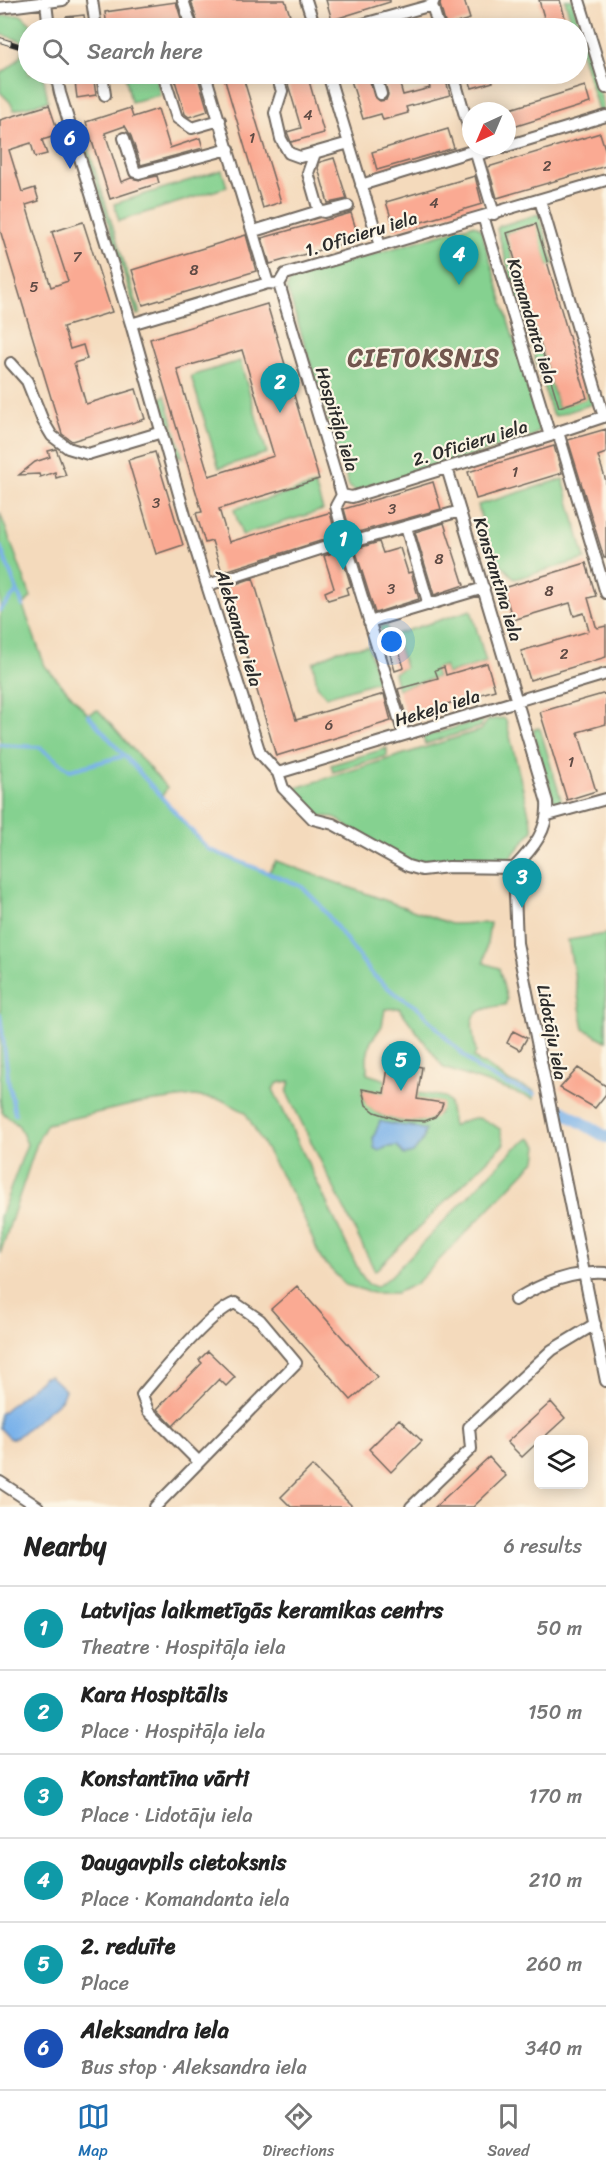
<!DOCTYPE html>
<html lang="en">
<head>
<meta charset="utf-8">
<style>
  :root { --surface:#fff; --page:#f2f2f2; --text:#222; --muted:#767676; --line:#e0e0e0; --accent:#1f6fb2 }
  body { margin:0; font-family:Sriracha,sans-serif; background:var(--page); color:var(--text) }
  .controls { position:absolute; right:18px; bottom:18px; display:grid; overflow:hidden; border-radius:9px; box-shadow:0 3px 15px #0003 }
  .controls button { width:54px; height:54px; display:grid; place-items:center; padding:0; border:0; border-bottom:2px solid var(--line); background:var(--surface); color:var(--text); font:30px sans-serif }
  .compass { position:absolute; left:462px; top:102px; width:54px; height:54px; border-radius:50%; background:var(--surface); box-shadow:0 3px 15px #0003; rotate:224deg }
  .you { position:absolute; left:392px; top:642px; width:21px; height:21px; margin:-15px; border:4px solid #fff; border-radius:50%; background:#1a73e8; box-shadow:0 0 0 9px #1a73e833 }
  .badge { display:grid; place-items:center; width:39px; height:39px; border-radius:50%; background:var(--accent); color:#fff; font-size:20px; font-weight:700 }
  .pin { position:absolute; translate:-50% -50px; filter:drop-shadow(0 2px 3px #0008) }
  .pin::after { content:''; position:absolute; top:32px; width:21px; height:18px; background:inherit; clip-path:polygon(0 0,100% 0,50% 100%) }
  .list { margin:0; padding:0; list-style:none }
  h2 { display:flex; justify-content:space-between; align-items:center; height:78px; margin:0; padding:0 24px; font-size:26px }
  h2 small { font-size:20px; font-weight:400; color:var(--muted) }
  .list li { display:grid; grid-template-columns:39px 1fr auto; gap:18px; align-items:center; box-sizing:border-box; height:84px; padding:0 24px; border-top:2px solid var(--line) }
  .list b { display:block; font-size:22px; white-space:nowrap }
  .list p { margin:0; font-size:20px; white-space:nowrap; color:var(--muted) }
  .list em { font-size:20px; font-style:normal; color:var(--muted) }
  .icon { flex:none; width:33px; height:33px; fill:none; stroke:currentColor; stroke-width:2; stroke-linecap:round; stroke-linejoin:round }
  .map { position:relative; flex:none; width:606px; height:1507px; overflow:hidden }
  .search { position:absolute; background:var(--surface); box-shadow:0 3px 15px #0003; left:18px; right:18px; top:18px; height:66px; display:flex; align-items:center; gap:15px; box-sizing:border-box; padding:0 21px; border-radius:33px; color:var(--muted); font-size:22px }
  .sheet { height:582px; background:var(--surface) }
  nav { display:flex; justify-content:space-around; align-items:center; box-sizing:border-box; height:84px; border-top:2px solid var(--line); background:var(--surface); font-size:16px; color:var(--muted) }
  nav a { display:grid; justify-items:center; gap:3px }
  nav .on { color:var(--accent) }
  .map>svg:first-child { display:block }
  .green { fill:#85d190; stroke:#587e5e; stroke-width:1.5; fill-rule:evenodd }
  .water { fill:#7ab2ea; stroke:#526e8a; stroke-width:1.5 }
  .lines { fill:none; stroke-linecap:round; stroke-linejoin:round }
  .stream { stroke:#7ab2ea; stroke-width:4 }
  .canal { stroke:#7ab2ea; stroke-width:12 }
  .building { fill:#faaa93; fill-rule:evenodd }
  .minor-casing { stroke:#71685e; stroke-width:14 }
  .minor { stroke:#fff; stroke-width:10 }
  .rail-casing { stroke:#2b2b2b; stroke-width:6 }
  .rail { stroke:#fcf5e5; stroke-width:4; stroke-dasharray:11; stroke-linecap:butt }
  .labels { text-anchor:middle; stroke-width:4.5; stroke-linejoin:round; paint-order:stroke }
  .number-label { font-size:15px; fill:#5f4b45 }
  .street-label { font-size:18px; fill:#2b2b2b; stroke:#fcf5e5 }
  .district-label { font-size:24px; font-weight:bold; letter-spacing:1.5px; fill:#73574f; stroke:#fcf5e5 }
</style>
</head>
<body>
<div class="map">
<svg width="606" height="1507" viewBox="0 0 606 1507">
  <rect width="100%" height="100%" fill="#fcf5e5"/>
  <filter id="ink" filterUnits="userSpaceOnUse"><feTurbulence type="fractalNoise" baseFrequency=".0167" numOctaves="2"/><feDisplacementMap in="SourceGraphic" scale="12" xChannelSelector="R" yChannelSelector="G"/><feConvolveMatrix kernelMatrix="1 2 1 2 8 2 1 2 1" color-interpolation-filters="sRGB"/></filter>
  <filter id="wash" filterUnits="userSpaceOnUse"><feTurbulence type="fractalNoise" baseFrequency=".008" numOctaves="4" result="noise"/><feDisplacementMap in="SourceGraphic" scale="24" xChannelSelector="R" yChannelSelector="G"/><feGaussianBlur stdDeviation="1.35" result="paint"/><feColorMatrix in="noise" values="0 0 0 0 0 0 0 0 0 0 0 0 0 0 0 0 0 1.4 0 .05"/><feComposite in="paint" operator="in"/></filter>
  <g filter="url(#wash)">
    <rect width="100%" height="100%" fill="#f4dabc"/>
    <path class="green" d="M565 0H572L603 104 602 112 599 113 578 42V28H573Z
      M21 15 35 28H28V74H43L48 101 14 110 10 102 0 92V74C11 67 27 56 22 41L0 34V16Z
      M125 74H156L160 95 131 102Z
      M87 144 140 314 137 315 84 145Z
      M222 170 227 187 119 221 114 204Z
      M539 214 554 264 548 266 535 224 505 234 524 300 518 301 515 291 518 289 516 280 512 281 497 229 500 226Z
      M472 225 477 226 481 230 539 424V431L533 436 357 492 349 487 287 288 289 283 293 278Z
      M539 343 558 407 587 398 573 350 579 348 595 403 556 416 552 414 531 345Z
      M240 361 267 453 219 468 191 376Z
      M165 395 183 458 175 454 160 399Z
      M563 479 585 559 515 579 490 553 478 505Z
      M315 485 323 510 242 535 234 509Z
      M0 513 31 597 23 606 45 666 88 714 98 710 167 788 161 798 208 849 269 872 276 861 451 924 490 923 484 963 499 968 507 1000 505 1005C465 1010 471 1018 476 1052L474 1057 480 1063 485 1064 508 1081 534 1091V1099L444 1068 399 1008 385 1009 382 1026 370 1043 367 1057V1074L386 1080 384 1093 362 1089C361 1120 420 1132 439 1113L442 1103 417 1099 418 1093 445 1097 449 1103 453 1126C476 1114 479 1116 500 1129L504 1144 375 1271 287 1093 290 1081 278 1083 273 1089 360 1273 368 1284 376 1287 389 1278 515 1148 530 1138 538 1146 536 1160 416 1284 396 1293H373L346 1285 321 1259 299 1207 245 1112 222 1100 194 1096 140 1103 47 1124 38 1140 0 1254V1217L27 1144 19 1126 2 1112 0 1098ZM380 1122 396 1126H414L397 1146 387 1147 373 1139Z
      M471 610 486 662 447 674 444 666 434 669 437 677 398 689 394 673 405 667 397 642 386 643 380 627 386 625 390 636Z
      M368 646 378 681 326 697 317 685 313 663 338 650Z
      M503 718 506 720 533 830 511 857 502 861 449 864 413 862 384 852 334 817 317 816 289 790 481 730 488 720Z
      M484 719 480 727 425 744 423 737Z
      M538 728 540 729 563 806H558L554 801 533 730Z
      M387 748V756L333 772 331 765Z
      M606 934V1041L584 1029 568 940Z"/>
    <path class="water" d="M380 1121C395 1126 410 1125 425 1130L423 1140 413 1153 404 1155 397 1146 387 1147 379 1151 374 1148 373 1139Z
      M50 1376 65 1390 61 1400 17 1437 10 1439 0 1428V1414L44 1377Z"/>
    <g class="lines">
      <path class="stream" d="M0 546 23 606
        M0 610 17 592
        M88 715 208 849 301 886 320 905 372 974 393 992 420 1009 449 1041 478 1069 506 1084 534 1094
        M0 745 39 747 70 770 124 756
        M0 1014 9 1085 15 1114"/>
      <path class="canal" d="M562 1111 606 1137"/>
    </g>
    <g id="blocks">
      <path class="building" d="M191 0H285L294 28H274L272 18 216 26 217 28H199Z
        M326 0H390V2L332 20Z
        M441 0H464L470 19 446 26 440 5Z
        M539 0H560L568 28H528V25L545 21Z
        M176 2 184 28H107L105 12Z
        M84 15 86 28H67L66 17Z
        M74 74H93L96 95 77 98Z
        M173 74H197L208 111 189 117 185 114Z
        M223 74H242L281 202 263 208Z
        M285 74H307L324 133 291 142 287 132 301 128Z
        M349 74H368L374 96 380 101 386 100 388 95 383 74H397L403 95 430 88 426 74H444L450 95 406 107 408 113 383 120 381 114 363 119Z
        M467 74H490L493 82 472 88Z
        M585 86 590 103 507 129V110Z
        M49 105 59 135 42 140 47 154 35 157 31 143 9 150 22 192 35 188 39 201 26 205 51 287 68 281 52 232 83 222 112 312 63 327 70 349 83 345 87 359 74 363 86 404 136 389 145 419 72 441 62 434 0 230V120Z
        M130 108 133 117 158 109 170 148 200 138 203 148 141 165 131 136 125 126 105 133 121 182 131 178 140 180 157 176 159 183 110 199 86 122Z
        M448 129 454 148 377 170 372 152Z
        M600 133 606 152V166L497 198 488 167Z
        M334 158 347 199 328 203 318 168 320 162Z
        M475 176 482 204 395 230 386 202Z
        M351 213 359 239 270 264 262 238Z
        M536 224 587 398 559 407 507 233Z
        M246 235 256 271 143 305 132 270Z
        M267 304 319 479 219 509 229 542 328 513H330L336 536 222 572 212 541 205 543 196 513 202 512 150 339ZM242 350 274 456 209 476 177 369Z
        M606 429V453L598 456 606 481V558H604L568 440Z
        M554 446 562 473 476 499 468 472Z
        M56 449 66 475 56 478 55 472 40 477 39 474 19 475 35 462 50 457 48 451Z
        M155 452 183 545 156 554 128 460Z
        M433 482 441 509 351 534 344 509Z
        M444 523 464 585 434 595 415 532Z
        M379 542 383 553 400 548 408 573 411 572 419 599 375 613 355 549Z
        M340 550 351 586 346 588 348 594 328 600 325 592 334 588 324 556Z
        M586 563 596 596 588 598 596 626 598 628 606 626V657L530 680 521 651 589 631 584 613 574 616 570 603 513 620 503 588Z
        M253 578 296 720 384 694 391 721 276 756 227 587Z
        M396 641 404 668 395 671 387 644Z
        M487 663 495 690 406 716 398 689 438 678 435 670 444 667 446 675Z
        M606 693V724L578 732 596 791 567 800 540 712Z
        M513 1031 527 1038 520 1050 507 1043Z
        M389 1061 422 1067 417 1099 443 1103 441 1109 435 1117 425 1121 399 1120 375 1112 366 1105 362 1089 384 1093Z
        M578 1068 606 1086V1094L595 1108 560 1088Z
        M297 1286 377 1377 351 1400 271 1309Z
        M208 1351 235 1377 226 1386 219 1379 173 1426 157 1409 202 1363 199 1360Z
        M551 1402 565 1418 541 1440H538V1442L522 1457 507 1442Z
        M399 1419 422 1441 391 1472 369 1449Z
        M489 1457 506 1476 473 1507H435Z
        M312 1466 353 1507H291L281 1497Z"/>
    </g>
  </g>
  <g filter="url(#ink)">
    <use href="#blocks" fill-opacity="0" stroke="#71685e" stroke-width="1.5"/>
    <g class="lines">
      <g class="minor-casing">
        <path id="minor" d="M92 0 96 28
          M183 0 192 28
          M306 0 315 28
          M434 0 432 5 439 28
          M579 0 606 88
          M46 3 49 28
          M0 8 63 0
          M349 28 432 5
          M56 74 60 93 131 324 186 519 260 753 278 773 283 788 313 819 333 824 408 866 422 870 449 867 514 868
          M102 74 105 95
          M163 74 177 118 192 128 220 120
          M205 74 268 283
          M276 74 282 91 275 113 281 139 289 153 300 157 349 143
          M328 74 380 246
          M375 74 381 94
          M453 74 471 136
          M124 138 135 172 139 173 229 149
          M507 146 606 116
          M474 147 494 214
          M477 155 503 147
          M361 185 475 150
          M540 200 604 417
          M319 211 324 212 348 206
          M483 216 550 436
          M254 231 319 211 308 173 315 153
          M279 284 342 495 336 506 345 541 404 735
          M131 324 268 283 279 284 285 274 606 180
          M11 363 27 381 43 421 52 436 68 448 88 454 162 432
          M558 432 606 593
          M447 468 547 802C549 830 533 848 514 868L517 943 606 1381
          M342 495 352 497 550 436 558 432 606 416
          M406 527 429 605
          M345 544 460 511
          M208 585 345 541
          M369 622 484 588
          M278 773 606 674
          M548 815 606 799
          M515 1300C542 1283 573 1271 606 1273
          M0 1482 38 1507
          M155 1507 296 1363 260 1320 235 1303C210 1312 161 1373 142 1395L148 1411 199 1462
          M411 1507 471 1449 469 1427 552 1350 595 1324"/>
      </g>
      <use href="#minor" class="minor"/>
      <g class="rail-casing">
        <path id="rail" d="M0 40 19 46"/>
      </g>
      <use href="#rail" class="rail"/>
    </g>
  </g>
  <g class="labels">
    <g class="number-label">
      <text x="308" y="120">4</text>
      <text x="252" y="143">1</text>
      <text x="547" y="171">2</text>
      <text x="434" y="208">4</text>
      <text x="77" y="262">7</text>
      <text x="194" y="275">8</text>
      <text x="34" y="292">5</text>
      <text x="515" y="477">1</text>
      <text x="156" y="508">3</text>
      <text x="392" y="514">3</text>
      <text x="439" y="564">8</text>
      <text x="391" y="594">3</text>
      <text x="549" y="596">8</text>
      <text x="564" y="659">2</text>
      <text x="329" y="730">6</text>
      <text x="571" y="767">1</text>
    </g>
    <g class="street-label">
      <text transform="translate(361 234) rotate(-17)" y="6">1. Oficieru iela</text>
      <text transform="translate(532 321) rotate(73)" y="6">Komandanta iela</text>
      <text transform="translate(337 419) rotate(73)" y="6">Hospitāļa iela</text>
      <text transform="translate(470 443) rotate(-17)" y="6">2. Oficieru iela</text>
      <text transform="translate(498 579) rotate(73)" y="6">Konstantīna iela</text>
      <text transform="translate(239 628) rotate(73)" y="6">Aleksandra iela</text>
      <text transform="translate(437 708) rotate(-17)" y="6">Hekeļa iela</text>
      <text transform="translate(552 1032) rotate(79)" y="6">Lidotāju iela</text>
    </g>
    <g class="district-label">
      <text x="424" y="366">CIETOKSNIS</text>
    </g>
  </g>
</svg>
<div class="controls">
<button><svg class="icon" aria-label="layers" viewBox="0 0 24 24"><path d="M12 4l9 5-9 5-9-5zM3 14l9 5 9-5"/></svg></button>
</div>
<svg class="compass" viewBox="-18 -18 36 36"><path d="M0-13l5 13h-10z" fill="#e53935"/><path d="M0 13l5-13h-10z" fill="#767676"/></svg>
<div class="you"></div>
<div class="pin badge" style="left:343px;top:570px;background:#0f9aa8">1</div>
<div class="pin badge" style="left:280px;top:413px;background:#0f9aa8">2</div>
<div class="pin badge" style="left:522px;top:908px;background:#0f9aa8">3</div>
<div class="pin badge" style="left:459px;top:285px;background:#0f9aa8">4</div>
<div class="pin badge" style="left:401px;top:1091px;background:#0f9aa8">5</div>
<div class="pin badge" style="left:70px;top:169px;background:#1a4fb4">6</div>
<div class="search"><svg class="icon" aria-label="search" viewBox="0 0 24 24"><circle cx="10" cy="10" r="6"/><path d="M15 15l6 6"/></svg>Search here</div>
</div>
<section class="sheet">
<h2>Nearby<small>6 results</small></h2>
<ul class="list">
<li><span class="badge" style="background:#0f9aa8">1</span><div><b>Latvijas laikmetīgās keramikas centrs</b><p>Theatre · Hospitāļa iela</p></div><em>50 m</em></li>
<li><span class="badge" style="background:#0f9aa8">2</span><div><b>Kara Hospitālis</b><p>Place · Hospitāļa iela</p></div><em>150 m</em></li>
<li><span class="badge" style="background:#0f9aa8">3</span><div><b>Konstantīna vārti</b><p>Place · Lidotāju iela</p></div><em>170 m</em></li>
<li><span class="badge" style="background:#0f9aa8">4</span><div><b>Daugavpils cietoksnis</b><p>Place · Komandanta iela</p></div><em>210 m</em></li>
<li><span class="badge" style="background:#0f9aa8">5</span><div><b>2. reduīte</b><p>Place</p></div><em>260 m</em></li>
<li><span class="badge" style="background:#1a4fb4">6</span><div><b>Aleksandra iela</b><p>Bus stop · Aleksandra iela</p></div><em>340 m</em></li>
</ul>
</section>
<nav>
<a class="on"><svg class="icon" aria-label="map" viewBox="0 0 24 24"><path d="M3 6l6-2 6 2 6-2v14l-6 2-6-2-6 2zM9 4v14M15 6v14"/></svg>Map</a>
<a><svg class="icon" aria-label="directions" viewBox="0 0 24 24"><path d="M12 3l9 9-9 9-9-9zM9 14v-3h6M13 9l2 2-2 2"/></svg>Directions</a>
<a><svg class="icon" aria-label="saved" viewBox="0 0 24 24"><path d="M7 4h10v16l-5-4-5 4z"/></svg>Saved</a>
</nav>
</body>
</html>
